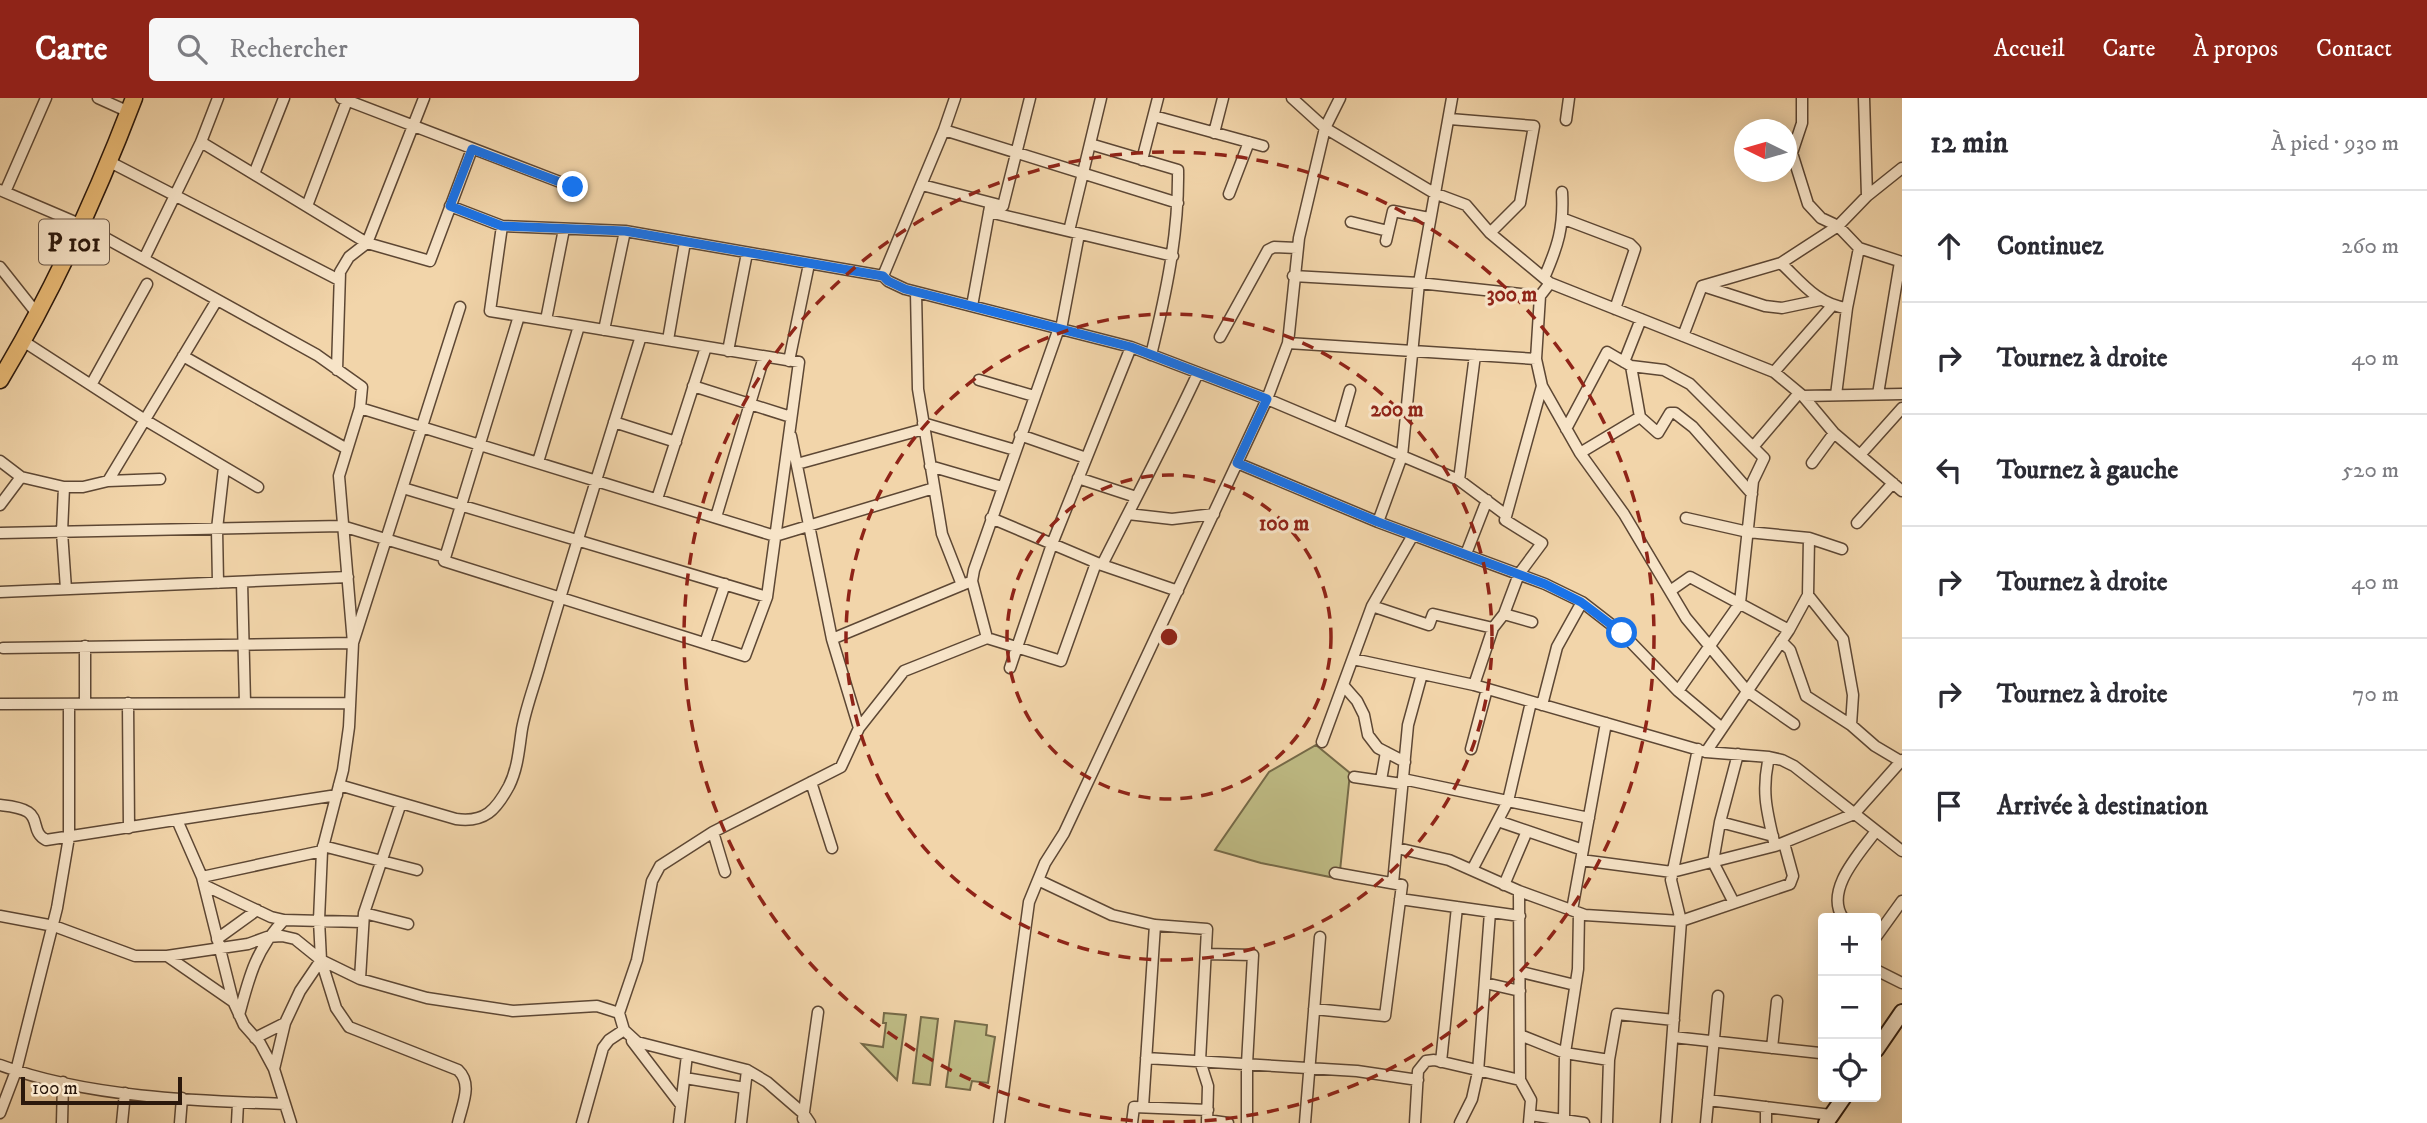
<!DOCTYPE html>
<html lang="fr">
<head>
<meta charset="utf-8">
<style>
  :root { --surface:#fff; --page:#f7f7f7; --text:#2b2b33; --muted:#7c7c81; --line:#e1e1e2; --accent:#8f2418 }
  body { margin:0; font-family:"IM FELL DW Pica",serif; background:var(--page); color:var(--text) }
  .controls { position:absolute; right:21px; bottom:21px; display:grid; overflow:hidden; border-radius:7px; box-shadow:0 4px 18px #0003 }
  .controls button { width:63px; height:63px; display:grid; place-items:center; padding:0; border:0; border-bottom:2px solid var(--line); background:var(--surface); color:var(--text); font:35px sans-serif }
  .compass { position:absolute; left:1734px; top:21px; width:63px; height:63px; border-radius:50%; background:var(--surface); box-shadow:0 4px 18px #0003; rotate:275deg }
  .scale { position:absolute; left:21px; bottom:18px; width:161px; box-sizing:border-box; padding-left:7px; border:4px solid #2b180c; border-top:0; font-size:19px; line-height:24px; white-space:nowrap; color:#2b180c; -webkit-text-stroke:5px #f7e4c8; paint-order:stroke }
  .stop { position:absolute; width:21px; height:21px; margin:-16px; border:5px solid #1a73e8; border-radius:50%; background:#fff }
  .stop.end { background:#1a73e8; border-color:#fff; box-shadow:0 2px 7px #0008 }
  .list { margin:0; padding:0; list-style:none }
  h2 { display:flex; justify-content:space-between; align-items:center; height:91px; margin:0; padding:0 28px; font-size:30px }
  h2 small { font-size:23px; font-weight:400; color:var(--muted) }
  .list li { display:grid; grid-template-columns:46px 1fr auto; gap:21px; align-items:center; box-sizing:border-box; height:112px; padding:0 28px; border-top:2px solid var(--line) }
  .list b { display:block; font-size:26px; white-space:nowrap }
  .list em { font-size:23px; font-style:normal; color:var(--muted) }
  .icon { flex:none; width:38px; height:38px; fill:none; stroke:currentColor; stroke-width:2; stroke-linecap:round; stroke-linejoin:round }
  .map { position:relative; flex:none; width:1902px; height:1025px; overflow:hidden }
  header { display:flex; align-items:center; gap:42px; box-sizing:border-box; height:98px; padding:0 35px; background:var(--accent); color:#fff }
  header strong { font-size:33px }
  nav { display:flex; gap:38px; margin-inline-start:auto; font-size:24px }
  .search { width:490px; height:63px; background:var(--page); display:flex; align-items:center; gap:18px; box-sizing:border-box; padding:0 24px; border-radius:7px; color:var(--muted); font-size:26px }
  main { display:flex }
  aside { flex:1; background:var(--surface) }
  .map>svg:first-child { display:block }
  .green { fill:#bfbc85; stroke:#756a48; stroke-width:2 }
  .lines { fill:none; stroke-linecap:round; stroke-linejoin:round }
  .street-casing { stroke:#5d4734; stroke-width:13 }
  .secondary-casing { stroke:#2b180c; stroke-width:18 }
  .primary-casing { stroke:#2b180c; stroke-width:19 }
  .street { stroke:#f7e4c8; stroke-width:10 }
  .secondary { stroke:#f7e4c8; stroke-width:14 }
  .primary { stroke:#e9ba75; stroke-width:16 }
  .route { stroke:#1a73e8; stroke-width:9 }
  .ring { fill:none; stroke:#8f2418; stroke-width:3.5; stroke-dasharray:12 9 }
  .labels { text-anchor:middle; stroke-width:6; stroke-linejoin:round; paint-order:stroke }
  .shield { fill:#f7e4c8; stroke:#685544; stroke-width:2 }
  .shield-label { font-size:26px; font-weight:bold; fill:#2b180c }
  .centre { fill:#8f2418; stroke:#f7e4c8; stroke-width:3.5 }
  .ring-label { font-size:21px; text-anchor:middle; font-weight:bold; fill:#8f2418; stroke:#f7e4c8; stroke-width:6; stroke-linejoin:round; paint-order:stroke }
</style>
</head>
<body>
<header>
<strong>Carte</strong>
<div class="search"><svg class="icon" aria-label="search" viewBox="0 0 24 24"><circle cx="10" cy="10" r="6"/><path d="M15 15l6 6"/></svg>Rechercher</div>
<nav><a>Accueil</a><a>Carte</a><a>À propos</a><a>Contact</a></nav>
</header>
<main>
<div class="map">
<svg width="1902" height="1025" viewBox="0 0 1902 1025">
  <rect width="100%" height="100%" fill="#f2d5aa"/>
  <filter id="stains"><feTurbulence type="fractalNoise" baseFrequency=".00286" numOctaves="4"/><feColorMatrix values="0 0 0 0 .2 0 0 0 0 .09 0 0 0 0 .02 0 0 0 .5 -.17"/></filter>
  <radialGradient id="worn" r=".72"><stop offset=".6" stop-color="#630" stop-opacity="0"/><stop offset="1" stop-color="#630" stop-opacity=".3"/></radialGradient>
  <path class="green" d="M1316 647 1350 675 1340 773 1332 772 1330 779 1261 765 1215 752 1269 674Z
    M884 915 906 917 897 982 862 946 883 949 886 925H883Z
    M921 919 938 921 930 987 913 985Z
    M955 923 987 927 986 937 995 939 988 985 972 983 970 992 946 989Z"/>
  <g class="lines">
    <g class="street-casing">
      <path id="street" d="M98 0 129 14
        M341 0 573 89
        M1292 0 1325 30 1434 95 1466 107 1490 135 1550 185 1774 274 1803 298 1834 335 1902 393
        M1802 0V25L1792 55 1808 106 1821 120 1838 128 1859 150 1902 164
        M1864 0 1867 98
        M1154 18 1263 48
        M1450 21 1534 28 1520 105 1490 135
        M1566 22 1569 0
        M944 32 1178 105
        M1214 35 1223 0
        M201 44 367 145 430 163 472 51
        M1090 46 1178 72C1179 135 1166 196 1151 257
        M1142 62 1158 0
        M108 63 339 182
        M254 76 284 0
        M922 87 1003 108 1030 0
        M0 92 82 127 317 257 362 289 360 310 339 378 353 545 349 629 343 672 322 753 319 822 321 862 300 893 285 925 274 971 291 1025
        M5 94 46 0
        M1229 96 1249 44
        M307 108 348 0
        M450 108 502 128 625 133 883 178 888 183 905 191 1131 249 1267 301 1459 382 1506 417
        M989 114 1173 158
        M1564 121 1630 146 1635 151 1615 211
        M1351 124 1388 133
        M502 128 490 213 799 264 767 499 745 558 444 463 519 218
        M1069 133 1101 0
        M1386 143 1393 113 1429 120
        M144 161 201 44 218 0
        M1781 165C1801 184 1818 207 1847 210
        M0 169 38 217
        M883 178 944 32 955 0
        M1293 178 1419 185 1540 198
        M1544 180C1558 148 1564 129 1562 94
        M1550 185 1540 198 1536 261 1542 288 1580 355 1624 416 1686 520 1747 593 1794 626
        M1702 188 1781 165 1838 128 1867 98 1902 70
        M1703 188 1765 208 1782 210 1820 202
        M916 194 918 291 942 436 962 487
        M972 208 990 109
        M546 222 564 131
        M1061 231 1079 136
        M604 232 625 133
        M1683 238 1702 188
        M1220 239 1268 152 1274 149 1297 150
        M668 242 685 144
        M23 243 145 322 258 389
        M1288 245 1536 261
        M728 253 747 155
        M183 258 347 351
        M789 263 809 166
        M1624 264 1641 221
        M1631 268 1640 319 1658 335 1670 315H1675L1693 329 1752 396
        M337 272 340 174 349 159 367 145 424 0
        M1774 274 1831 209
        M979 282 1034 298
        M91 287 147 186
        M693 288 791 319
        M1878 296 1900 164
        M1836 297 1847 210 1859 150
        M1803 298 1902 296
        M360 310 775 438 934 390
        M614 324 676 344
        M923 325 1015 352
        M1339 331 1350 292
        M1566 331 1607 254 1631 268 1664 272 1690 286 1764 360 1753 383 1740 505 1678 593
        M1020 337 1086 360
        M791 338 832 541 859 630
        M1753 349 1799 295
        M1580 355 1640 319
        M1860 357 1902 310
        M0 363 21 379 64 389H83L108 383 160 381
        M538 364 579 228
        M1237 365 1378 424 1545 486 1582 504 1622 535 1678 593 1722 630
        M1812 365 1834 335
        M797 366 924 331
        M930 368 1002 389
        M1078 380 1136 399
        M1459 382 1475 257
        M108 383 217 202
        M64 389 62 434 66 491
        M403 390 767 499
        M657 401 706 249
        M0 407 21 379
        M1128 416 1172 421 1214 416
        M716 419 764 259
        M991 420 1102 467 1178 493
        M1686 420 1748 434 1809 440 1842 451
        M1378 424 1402 358 1419 185 1452 0
        M1857 425 1893 385
        M0 435 342 428 445 459
        M1466 456 1487 402
        M1102 467C1134 403 1168 340 1198 275
        M242 484 245 605
        M218 485 217 431 224 369
        M1670 493 1690 479 1789 532
        M0 494 348 479
        M1808 497 1843 541 1853 597 1851 627 1875 648 1902 664
        M1372 508 1429 527 1433 516 1493 530 1504 516 1519 476 1542 445 1505 422 1542 288
        M1504 516 1532 524
        M987 540 972 483 974 472 1059 230
        M832 541 967 485
        M1781 543 1790 552 1806 598 1851 627
        M705 545 725 486
        M85 548V605
        M3 550 353 545 460 209
        M1353 561 1474 587 1706 654 1769 659 1782 662 1794 668 1902 753
        M1010 570 1052 446 1131 249
        M1343 587 1357 603 1364 617 1368 637 1378 650 1405 664
        M1474 587 1493 530
        M128 605 129 730
        M0 606 350 605
        M1542 607 1557 549 1582 504
        M1322 644 1372 508 1413 437
        M1471 651 1487 591
        M1706 654 1789 532 1808 497 1809 440
        M1769 659C1761 694 1767 714 1775 748
        M1354 679 1402 686
        M1403 681 1589 720
        M1381 682 1386 654
        M811 684 832 750
        M339 687 456 721C485 725 496 712 509 688 518 670 519 650 522 631 526 609 535 586 541 564 573 455 607 347 641 238
        M0 707C9 708 21 709 28 714 39 721 32 735 46 742L337 697
        M177 722 202 779 233 903 244 927 260 945 274 971
        M1498 723 1583 752
        M1720 724 1773 738
        M713 734 725 774
        M323 748 417 772
        M1397 750 1449 762 1519 793 1585 817 1681 823 1790 786 1793 778 1784 745
        M1581 762 1672 774 1775 748 1854 716 1902 662
        M1472 772 1508 703 1531 604
        M202 779 322 753
        M1038 782 1112 817 1155 827 1207 831 1200 963 1208 988 1207 1025
        M1393 785 1408 627 1422 576
        M204 787 271 819 284 822 362 824
        M1504 787 1527 733
        M1519 793 1520 982 1531 1002 1529 1025
        M1400 801 1520 818
        M1733 803 1713 764 1720 724 1738 656
        M1572 812 1606 625
        M364 815 408 826
        M0 818 54 828 135 858H167L248 846 267 839 282 838 295 841 321 862 360 881 427 900 513 913 597 908 619 915
        M1843 820C1824 792 1860 755 1876 733
        M1876 839 1902 803
        M217 841 257 812
        M1206 856 1253 857 1247 966V1025
        M167 858 232 903
        M321 862 336 910 349 929 458 972C473 986 462 1007 458 1025
        M1876 872 1902 885
        M1521 874 1575 887
        M360 881 364 815 401 705
        M1485 885 1520 893
        M1314 911 1385 918 1402 787 1335 775
        M239 917C249 879 256 851 284 822
        M1520 937 1565 955 1609 962
        M1673 939 1820 955
        M255 940 285 925
        M632 943 681 1007
        M1772 950 1777 903
        M1146 960 1357 973 1418 982
        M1441 964 1457 809
        M0 967C85 999 195 1003 285 1006
        M685 980 745 990
        M1708 1002 1831 1017
        M1143 1009 1155 827
        M0 1015 16 973 57 810 69 739V606
        M1530 1017 1584 1025
        M803 1021 818 914
        M1564 1021 1565 955 1578 871 1579 815
        M1207 1022 1228 1025
        M62 1025 63 984
        M122 1025 125 995
        M180 1025 182 1000
        M237 1025 238 1005
        M582 1025 603 950 609 942 624 932
        M679 1025 687 957
        M741 1025 747 972
        M810 1025 804 1016 767 984 747 972 637 944 624 932 619 915 637 862 652 783 660 768 713 734 841 669 859 630 904 573 987 540 1061 563 1096 465
        M999 1025 1029 804 1045 765 1064 735 1267 301 1288 245 1299 140 1325 30 1340 0
        M1132 1025 1134 1009 1208 1012
        M1305 1025 1320 839
        M1415 1025 1418 973 1426 963 1434 962 1520 982
        M1460 1025 1472 1001 1478 974 1490 814
        M1607 1025 1609 962 1617 916 1674 922
        M1666 1025 1681 823 1671 782 1698 651
        M1706 1025 1718 898
        M1766 1025V1009"/>
    </g>
    <g class="secondary-casing">
      <path id="secondary" d="M1876 952 1902 914
        M1826 1025 1844 999"/>
    </g>
    <g class="primary-casing">
      <path id="primary" d="M0 282C54 192 97 97 134 0"/>
    </g>
    <use href="#street" class="street"/>
    <use href="#secondary" class="secondary"/>
    <use href="#primary" class="primary"/>
  </g>
  <g class="lines">
    <path class="route" d="M573 89 472 51 450 108 502 128 625 133 883 178 888 183 905 191 1131 249 1267 301 1237 365 1378 424 1545 486 1581 504 1622 535"/>
  </g>
  <g class="ring">
    <circle cx="1169" cy="539" r="162"/>
    <circle cx="1169" cy="539" r="323"/>
    <circle cx="1169" cy="539" r="485"/>
  </g>
  <g class="labels">
    <rect class="shield" x="39" y="121.5" width="70" height="45" rx="5"/>
    <g class="shield-label">
      <text x="74" y="153">P 101</text>
    </g>
  </g>
  <circle cx="1169" cy="539" r="10" class="centre"/>
  <g class="ring-label">
    <text x="1512" y="203">300 m</text>
    <text x="1397" y="318">200 m</text>
    <text x="1284" y="432">100 m</text>
  </g>
  <rect width="100%" height="100%" filter="url(#stains)"/>
  <rect width="100%" height="100%" fill="url(#worn)"/>
</svg>
<div class="controls">
<button>+</button>
<button>−</button>
<button><svg class="icon" aria-label="locate" viewBox="0 0 24 24"><circle cx="12" cy="12" r="6"/><path d="M12 2v4M12 18v4M2 12h4M18 12h4"/></svg></button>
</div>
<svg class="compass" viewBox="-18 -18 36 36"><path d="M0-13l5 13h-10z" fill="#e53935"/><path d="M0 13l5-13h-10z" fill="#7c7c81"/></svg>
<div class="scale">100 m</div>
<div class="stop" style="left:1622px;top:535px"></div>
<div class="stop end" style="left:573px;top:89px"></div>
</div>
<aside>
<h2>12 min<small>À pied · 930 m</small></h2>
<ul class="list">
<li><svg class="icon" aria-label="ahead" viewBox="0 0 24 24"><path d="M12 20V5M6 11l6-6 6 6"/></svg><div><b>Continuez</b></div><em>260 m</em></li>
<li><svg class="icon" aria-label="right" viewBox="0 0 24 24"><path d="M7 20v-9h11M14 6l5 5-5 5"/></svg><div><b>Tournez à droite</b></div><em>40 m</em></li>
<li><svg class="icon" aria-label="left" viewBox="0 0 24 24"><path d="M17 20v-9H6M10 6l-5 5 5 5"/></svg><div><b>Tournez à gauche</b></div><em>520 m</em></li>
<li><svg class="icon" aria-label="right" viewBox="0 0 24 24"><path d="M7 20v-9h11M14 6l5 5-5 5"/></svg><div><b>Tournez à droite</b></div><em>40 m</em></li>
<li><svg class="icon" aria-label="right" viewBox="0 0 24 24"><path d="M7 20v-9h11M14 6l5 5-5 5"/></svg><div><b>Tournez à droite</b></div><em>70 m</em></li>
<li><svg class="icon" aria-label="arrive" viewBox="0 0 24 24"><path d="M6 21V4h12l-3 4 3 4H6"/></svg><div><b>Arrivée à destination</b></div></li>
</ul>
</aside>
</main>
</body>
</html>
